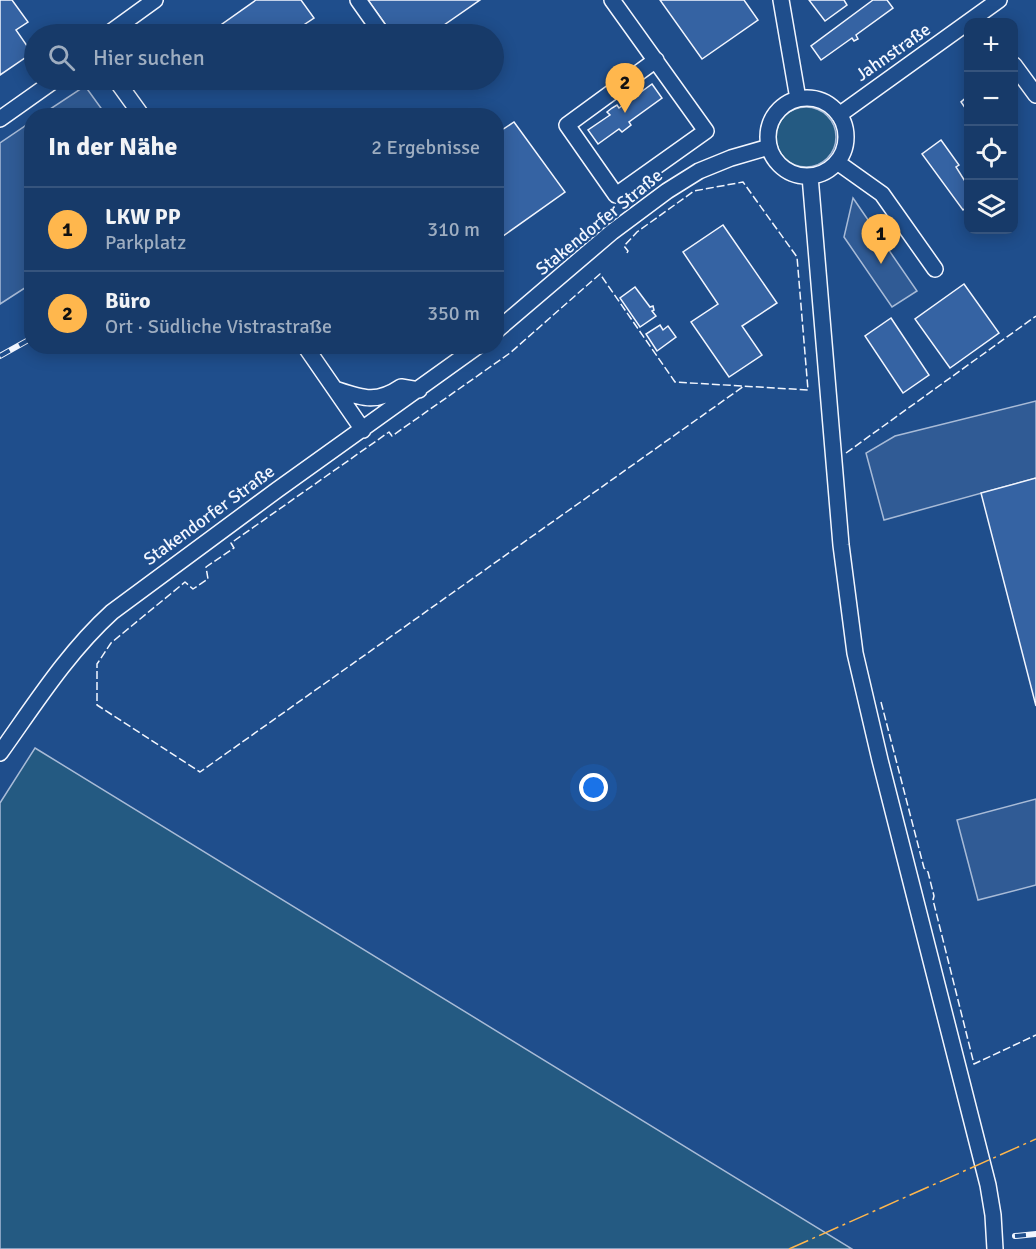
<!DOCTYPE html>
<html lang="de">
<head>
<meta charset="utf-8">
<style>
  :root { --surface:#173a69; --page:#20416f; --text:#f1f3f6; --muted:#9eadc0; --line:#36547d; --accent:#ffb74d }
  body { margin:0; font-family:Signika,sans-serif; background:var(--page); color:var(--text) }
  .controls { position:absolute; right:18px; top:18px; display:grid; overflow:hidden; border-radius:12px; box-shadow:0 3px 15px #0003 }
  .controls button { width:54px; height:54px; display:grid; place-items:center; padding:0; border:0; border-bottom:2px solid var(--line); background:var(--surface); color:var(--text); font:30px sans-serif }
  .you { position:absolute; left:594px; top:788px; width:21px; height:21px; margin:-15px; border:4px solid #fff; border-radius:50%; background:#1a73e8; box-shadow:0 0 0 9px #1a73e833 }
  .badge { display:grid; place-items:center; width:39px; height:39px; border-radius:50%; background:var(--accent); color:#111; font-size:20px; font-weight:700 }
  .pin { position:absolute; translate:-50% -50px; filter:drop-shadow(0 2px 3px #0008) }
  .pin::after { content:''; position:absolute; top:32px; width:21px; height:18px; background:inherit; clip-path:polygon(0 0,100% 0,50% 100%) }
  .list { margin:0; padding:0; list-style:none }
  h2 { display:flex; justify-content:space-between; align-items:center; height:78px; margin:0; padding:0 24px; font-size:26px }
  h2 small { font-size:20px; font-weight:400; color:var(--muted) }
  .list li { display:grid; grid-template-columns:39px 1fr auto; gap:18px; align-items:center; box-sizing:border-box; height:84px; padding:0 24px; border-top:2px solid var(--line) }
  .list b { display:block; font-size:22px; white-space:nowrap }
  .list p { margin:0; font-size:20px; white-space:nowrap; color:var(--muted) }
  .list em { font-size:20px; font-style:normal; color:var(--muted) }
  .icon { flex:none; width:33px; height:33px; fill:none; stroke:currentColor; stroke-width:2; stroke-linecap:round; stroke-linejoin:round }
  .map { position:relative; flex:none; width:1036px; height:1249px; overflow:hidden }
  .search { position:absolute; background:var(--surface); box-shadow:0 3px 15px #0003; left:24px; top:24px; width:480px; height:66px; display:flex; align-items:center; gap:15px; box-sizing:border-box; padding:0 21px; border-radius:33px; color:var(--muted); font-size:22px }
  .panel { position:absolute; background:var(--surface); box-shadow:0 3px 15px #0003; left:24px; top:108px; width:480px; height:246px; border-radius:24px }
  .map>svg:first-child { display:block }
  .green { fill:#245a82; stroke:#a8bbd7; stroke-width:1.5 }
  .parking { fill:#305b95; stroke:#a8bbd7; stroke-width:1.5 }
  .building { fill:#3563a3; stroke:#f2f6ff; stroke-width:1.5 }
  .lines { fill:none; stroke-linecap:round; stroke-linejoin:round }
  .minor-casing { stroke:#f2f6ff; stroke-width:18 }
  .minor { stroke:#1f4e8c; stroke-width:15 }
  .rail-casing { stroke:#f2f6ff; stroke-width:6 }
  .rail { stroke:#1f4e8c; stroke-width:4; stroke-dasharray:11; stroke-linecap:butt }
  .fence { stroke:#f2f6ff; stroke-width:1.5; stroke-dasharray:8 3; stroke-linecap:butt }
  .power { stroke:#ffb74d; stroke-width:1.5; stroke-dasharray:21 4.5 3 4.5; stroke-linecap:butt }
  .labels { text-anchor:middle; stroke-width:4.5; stroke-linejoin:round; paint-order:stroke }
  .street-label { font-size:18px; fill:#f2f6ff; stroke:#1f4e8c }
</style>
</head>
<body>
<div class="map">
<svg width="1036" height="1249" viewBox="0 0 1036 1249">
  <rect width="100%" height="100%" fill="#1f4e8c"/>
  <path class="green" d="M776 137a30 30 0 1 1 60 0a30 30 0 1 1-60 0Z
    M35 748 852 1249H0V803Z"/>
  <path class="parking" d="M85 86 106 115H41Z
    M31 122V284L0 304V143Z
    M853 198 917 291 892 307 844 237Z
    M1036 401V478L884 520 866 453 895 436Z
    M1036 799V885L978 900 957 820Z"/>
  <path class="building" d="M0 0H12L28 22 16 30 32 53 0 75Z
    M256 0H301L314 18 290 34H208Z
    M368 0H480L431 34H392Z
    M660 0H744L758 20 702 59Z
    M809 0H844L847 5 825 21Z
    M873 0H887L893 8 856 35 858 39 854 41 852 38 821 60 811 46Z
    M652 84 662 98 629 122 631 125 622 132 619 129 598 144 588 130 610 115 607 112 612 108 617 105 619 108Z
    M968 96V112L961 102Z
    M514 122 565 192 496 241V134Z
    M941 140 959 165 956 167 968 186V206L963 210 922 154Z
    M723 225 777 303 742 326 762 355 729 377 691 322 718 304 683 252Z
    M964 284 999 333 950 368 915 319Z
    M635 287 650 307 653 306 654 310 652 311 656 316 640 327 620 298Z
    M891 318 929 375 903 393 865 336Z
    M660 325 663 330 668 326 676 337 657 351 646 334Z
    M1036 478V706L981 493Z"/>
  <g class="lines">
    <g class="minor-casing">
      <path id="minor" d="M358 0 382 34
        M612 0 706 131 616 195 567 125 656 60
        M781 0 798 99
        M108 34 155 0
        M1014 65 1036 95
        M116 80 142 116
        M768 137a39 39 0 1 1 78 0a39 39 0 1 1-78 0Z
        M839 115 999 0
        M0 119 55 80
        M837 162 882 194 935 269
        M810 176 841 545 855 653 880 760 988 1185 993 1215 995 1249
        M496 331 612 232 667 191 699 171 731 158 769 147
        M305 346 363 430
        M335 389C362 398 376 404 401 387L419 390
        M0 753C35 704 67 653 112 612L277 490 478 346"/>
    </g>
    <use href="#minor" class="minor"/>
    <g class="rail-casing">
      <path id="rail" d="M0 356 32 338
        M1015 1236 1036 1234"/>
    </g>
    <use href="#rail" class="rail"/>
    <path class="fence" d="M627 253 628 251 624 246 637 232 694 191 743 182 797 257 808 390 675 382 600 274 510 353 392 436 389 432 231 543 234 548 206 567 208 579 193 589 185 582 111 643 97 664V705L200 772 744 386
      M846 453 1036 316
      M881 702 924 868 928 872 934 896 933 900 974 1064 1036 1035"/>
    <path class="power" d="M789 1249 1036 1139"/>
  </g>
  <g class="labels">
    <g class="street-label">
      <text transform="translate(893 52) rotate(-35)" y="6">Jahnstraße</text>
      <text transform="translate(599 222) rotate(-39)" y="6">Stakendorfer Straße</text>
      <text transform="translate(209 515) rotate(-36)" y="6">Stakendorfer Straße</text>
    </g>
  </g>
</svg>
<div class="controls">
<button>+</button>
<button>−</button>
<button><svg class="icon" aria-label="locate" viewBox="0 0 24 24"><circle cx="12" cy="12" r="6"/><path d="M12 2v4M12 18v4M2 12h4M18 12h4"/></svg></button>
<button><svg class="icon" aria-label="layers" viewBox="0 0 24 24"><path d="M12 4l9 5-9 5-9-5zM3 14l9 5 9-5"/></svg></button>
</div>
<div class="you"></div>
<div class="pin badge" style="left:881px;top:264px">1</div>
<div class="pin badge" style="left:625px;top:113px">2</div>
<div class="search"><svg class="icon" aria-label="search" viewBox="0 0 24 24"><circle cx="10" cy="10" r="6"/><path d="M15 15l6 6"/></svg>Hier suchen</div>
<section class="panel">
<h2>In der Nähe<small>2 Ergebnisse</small></h2>
<ul class="list">
<li><span class="badge">1</span><div><b>LKW PP</b><p>Parkplatz</p></div><em>310 m</em></li>
<li><span class="badge">2</span><div><b>Büro</b><p>Ort · Südliche Vistrastraße</p></div><em>350 m</em></li>
</ul>
</section>
</div>
</body>
</html>
